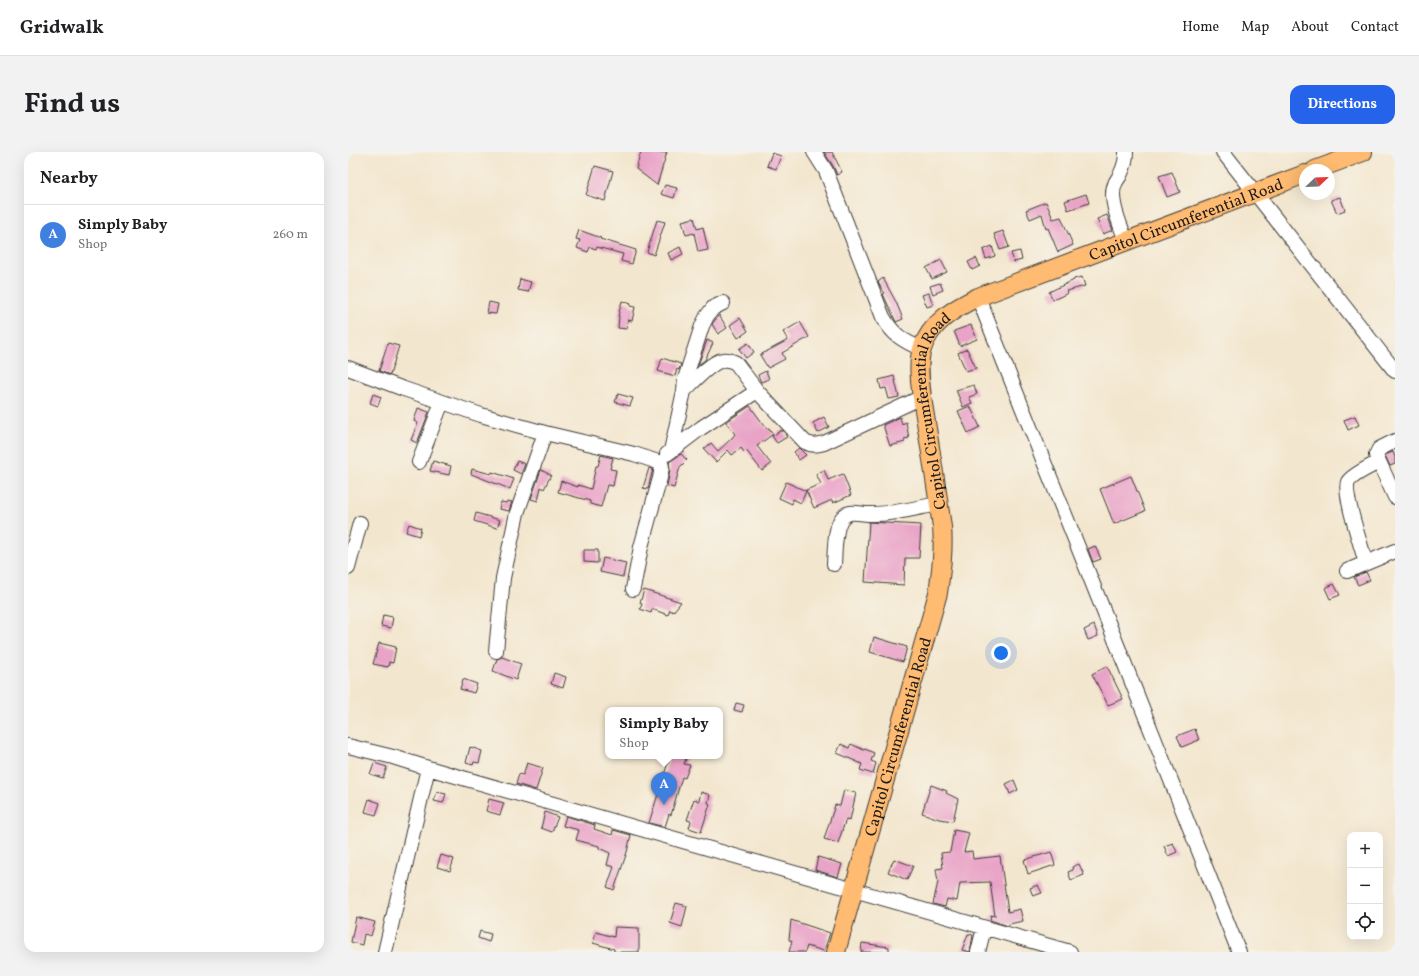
<!DOCTYPE html>
<html lang="en">
<head>
<meta charset="utf-8">
<style>
  :root { --surface:#fff; --page:#f2f2f2; --text:#202124; --muted:#757577; --line:#e0e0e0; --accent:#2563eb }
  body { margin:0; font-family:Vollkorn,serif; background:var(--page); color:var(--text) }
  .controls { position:absolute; right:12px; bottom:12px; display:grid; overflow:hidden; border-radius:8px; box-shadow:0 4px 16px #0002 }
  .controls button { width:36px; height:36px; display:grid; place-items:center; padding:0; border:0; border-bottom:1px solid var(--line); background:var(--surface); color:var(--text); font:20px sans-serif }
  .compass { position:absolute; left:951px; top:12px; width:36px; height:36px; border-radius:50%; background:var(--surface); box-shadow:0 4px 16px #0002; rotate:67deg }
  .you { position:absolute; left:653px; top:501px; width:14px; height:14px; margin:-10px; border:3px solid #fff; border-radius:50%; background:#1a73e8; box-shadow:0 0 0 6px #1a73e833 }
  .badge { display:grid; place-items:center; width:26px; height:26px; border-radius:50%; background:var(--accent); color:#fff; font-size:13px; font-weight:700 }
  .pin { position:absolute; translate:-50% -33px; filter:drop-shadow(0 1px 2px #0008) }
  .pin::after { content:''; position:absolute; top:21px; width:14px; height:12px; background:inherit; clip-path:polygon(0 0,100% 0,50% 100%) }
  .popup { position:absolute; left:257px; top:555px; width:118px; height:52px; box-sizing:border-box; display:grid; place-content:center; border-radius:8px; background:var(--surface); filter:drop-shadow(0 1px 3px #0005); font-size:13px; white-space:nowrap; color:var(--muted) }
  .popup b { font-size:15px; color:var(--text) }
  .popup::after { content:''; position:absolute; left:50%; top:100%; margin-left:-8px; border:8px solid transparent; border-top-color:var(--surface) }
  .list { margin:0; padding:0; list-style:none }
  h2 { display:flex; justify-content:space-between; align-items:center; height:52px; margin:0; padding:0 16px; font-size:17px }
  h2 small { font-size:13px; font-weight:400; color:var(--muted) }
  .list li { display:grid; grid-template-columns:26px 1fr auto; gap:12px; align-items:center; box-sizing:border-box; height:60px; padding:0 16px; border-top:1px solid var(--line) }
  .list b { display:block; font-size:15px; white-space:nowrap }
  .list p { margin:0; font-size:13px; white-space:nowrap; color:var(--muted) }
  .list em { font-size:13px; font-style:normal; color:var(--muted) }
  .icon { flex:none; width:22px; height:22px; fill:none; stroke:currentColor; stroke-width:2; stroke-linecap:round; stroke-linejoin:round }
  .map { position:relative; flex:none; width:1047px; height:800px; overflow:hidden; border-radius:12px }
  header { display:flex; align-items:center; gap:24px; box-sizing:border-box; height:56px; padding:0 20px; background:var(--surface); border-bottom:1px solid var(--line) }
  header strong { font-size:19px }
  nav { display:flex; gap:22px; margin-inline-start:auto; font-size:14px }
  .intro { display:flex; align-items:center; justify-content:space-between; box-sizing:border-box; height:96px; padding:0 24px }
  h1 { margin:0; font-size:28px }
  .button { padding:10px 18px; border-radius:12px; background:var(--accent); color:#fff; font-size:14px; font-weight:700 }
  main { display:flex; gap:24px; padding:0 24px }
  aside { flex:1; background:var(--surface); border-radius:12px; box-shadow:0 4px 16px #0002 }
  .map>svg:first-child { display:block }
  .building { fill:#e9a3c7 }
  .lines { fill:none; stroke-linecap:round; stroke-linejoin:round }
  .minor-casing { stroke:#3c3a37; stroke-width:16 }
  .major-casing { stroke:#3c3a37; stroke-width:20 }
  .minor { stroke:#fff; stroke-width:14 }
  .major { stroke:#febb71; stroke-width:18 }
  .labels { text-anchor:middle; stroke-width:3; stroke-linejoin:round; paint-order:stroke }
  .street-label { font-size:16px; fill:#1c1c1c; stroke:#f7f3e8 }
</style>
</head>
<body>
<header>
<strong>Gridwalk</strong>
<nav><a>Home</a><a>Map</a><a>About</a><a>Contact</a></nav>
</header>
<div class="intro"><h1>Find us</h1><a class="button">Directions</a></div>
<main>
<aside>
<h2>Nearby<small></small></h2>
<ul class="list">
<li><span class="badge" style="background:#3f7fe0">A</span><div><b>Simply Baby</b><p>Shop</p></div><em>260 m</em></li>
</ul>
</aside>
<div class="map">
<svg width="1047" height="800" viewBox="0 0 1047 800">
  <rect width="100%" height="100%" fill="#f7f3e8"/>
  <filter id="ink" filterUnits="userSpaceOnUse"><feTurbulence type="fractalNoise" baseFrequency=".025" numOctaves="2"/><feDisplacementMap in="SourceGraphic" scale="8" xChannelSelector="R" yChannelSelector="G"/><feConvolveMatrix kernelMatrix="1 2 1 2 8 2 1 2 1" color-interpolation-filters="sRGB"/></filter>
  <filter id="wash" filterUnits="userSpaceOnUse"><feTurbulence type="fractalNoise" baseFrequency=".012" numOctaves="4" result="noise"/><feDisplacementMap in="SourceGraphic" scale="16" xChannelSelector="R" yChannelSelector="G"/><feGaussianBlur stdDeviation="0.9" result="paint"/><feColorMatrix in="noise" values="0 0 0 0 0 0 0 0 0 0 0 0 0 0 0 0 0 1.4 0 .05"/><feComposite in="paint" operator="in"/></filter>
  <g filter="url(#wash)">
    <rect width="100%" height="100%" fill="#f3e6ce"/>
    <g id="blocks">
      <path class="building" d="M293 0H319L309 33 288 17Z
        M476 0H484L494 20 489 23 485 14Z
        M424 1 433 4 428 17 419 14Z
        M247 14 265 19 257 49 238 43Z
        M824 20 832 40 819 45 811 24Z
        M317 33 329 36 326 46 313 42Z
        M738 42 741 51 720 58 717 49Z
        M992 45 997 58 989 61 983 48Z
        M698 50 705 67 713 65 725 93 710 100 700 76 698 77 694 62 682 67 678 58Z
        M759 63 765 78 755 82 749 67Z
        M346 66 349 77 355 75 360 98 350 100 346 81 338 83 334 69Z
        M309 68 317 70 306 103 299 100Z
        M231 78 253 86 252 87 288 98 284 112 273 109 275 102 249 95 248 97 242 95 240 100 229 96 232 88 228 87Z
        M655 79 661 95 652 98 646 82Z
        M644 94 647 104 638 107 635 98Z
        M332 95 335 102 323 108 320 101Z
        M672 99 674 108 666 110 663 101Z
        M628 106 632 114 624 118 620 110Z
        M593 108 599 120 584 127 578 116Z
        M734 125 737 134 719 139 720 141 705 148 701 140 726 128V127Z
        M535 126 548 150 555 167 548 170 535 142 537 141 533 136 530 130Z
        M172 127 183 130 180 140 170 138Z
        M592 131 595 138 585 142 582 134Z
        M581 141 585 153 579 155 574 143Z
        M274 149 283 152 282 154 287 155 284 169 280 168 279 177 270 176 271 164H270Z
        M141 150 150 152 148 162 139 161Z
        M371 163 379 176 370 182 364 172Z
        M392 166 400 179 390 186 382 173Z
        M452 170 461 185 434 201 437 207 420 216 412 203 440 188 435 180Z
        M623 173 629 187 612 194 606 179Z
        M359 188 365 191 357 208 350 213Z
        M40 191 51 194 42 223 31 219Z
        M400 191 406 200 398 206 391 197Z
        M619 197 628 216 618 219 610 201Z
        M314 206 333 212 331 218 329 217 327 224 310 219Z
        M418 219 421 227 413 230 410 223Z
        M546 224 551 245 541 247 538 236 533 237 531 228Z
        M626 233 629 242 621 245 624 251 615 255 608 238Z
        M25 242 33 245 30 254 22 251Z
        M270 242 285 246 282 254 267 250Z
        M402 254 419 277 421 276 425 282 409 294 423 312 414 319 398 298 396 300 393 296 384 303 380 298 368 310 356 297 363 291 370 299 384 286 387 282 378 270Z
        M622 254 632 275 620 281 610 259Z
        M70 256 81 260 69 291 63 288 70 271 66 269Z
        M1007 264 1011 273 1000 278 996 268Z
        M476 265 481 275 470 281 465 271Z
        M552 265 554 272 558 270 561 286 556 287 557 290 542 294 535 273Z
        M434 278 439 285 429 291 424 284Z
        M451 296 458 303 451 308 446 300Z
        M1045 300 1047 305V312L1042 314 1037 303Z
        M333 302 339 308 332 315 326 336 319 334 322 317 321 310Z
        M253 303 265 306 262 317 268 318 265 334 259 333 253 355 242 352V349L210 340 213 329 230 335V333L243 337 248 314H250Z
        M85 309 103 314 101 323 82 319Z
        M169 309 177 312 173 322 165 318Z
        M301 316 305 317 300 337 295 336Z
        M124 317 143 322 144 320 166 327 162 337 123 322Z
        M193 318 203 323 196 337 193 335 190 349 183 347Z
        M476 318 480 328 495 322 503 343 485 351 484 348 466 356 458 338 473 332 468 322Z
        M783 324 797 359 766 372 752 337Z
        M438 330 458 339 453 351 445 347 444 352 431 346Z
        M159 349 164 350 161 359 151 357 153 350 158 351Z
        M128 361 152 368 149 376 126 369Z
        M521 370 573 373 571 406H557L556 433 517 430Z
        M61 372 73 376 71 384 58 380Z
        M747 394 753 407 745 410 740 397Z
        M236 398H250V411L236 410Z
        M255 406 278 411 275 425 252 420Z
        M1018 420 1022 428 1010 433 1006 425Z
        M986 432 992 443 982 447 977 436Z
        M296 438 333 450 325 460 322 458 320 463 304 457 303 461 292 457 294 452 292 451Z
        M35 463 45 465 43 476 33 474Z
        M746 473 750 484 740 488 736 478Z
        M526 485 559 495 555 510 522 500Z
        M31 491 48 495 45 511 41 510 40 515 25 512Z
        M154 505 173 512 168 528 145 519 149 507Z
        M759 514 775 547 760 553 744 522Z
        M206 521 218 525 215 536 203 532Z
        M115 527 129 532 126 541 112 537Z
        M388 551 396 553 394 560 386 558Z
        M847 577 851 588 834 595 829 584Z
        M493 592 501 596 503 592 516 598 517 597 526 601 523 609 528 611 525 622 512 618 514 612 489 601Z
        M122 595 134 599 131 611 126 610 125 613 118 611Z
        M322 604H339L336 612 342 613 337 626 334 625 323 663 321 662 317 675 301 671Z
        M26 611 39 615 35 626 22 622Z
        M179 611 195 616 188 638 168 632 171 622 175 623Z
        M666 628 670 638 662 642 658 632Z
        M583 633 599 639 598 641 610 647 605 669 591 667 574 661Z
        M496 638 508 641 502 668 498 667 490 691 476 687 487 653 492 654Z
        M89 640 98 642 95 651 86 649Z
        M353 640 362 643 360 651 362 652 353 680 341 676 343 669 339 668 346 647 351 649Z
        M21 647 32 651 28 663 17 660Z
        M141 647 156 651 152 663 138 659Z
        M197 660 210 665 204 680 193 676Z
        M218 664 247 673 246 677 264 683 265 678 283 683 279 700 266 738 259 735 266 715 259 713 262 701 251 696V694L228 688 231 678 215 674Z
        M606 678 621 681 616 700 624 699 625 707 652 704 660 760 672 757 675 769 661 772 660 774 642 768 643 763 647 764 642 730 612 731 609 749 599 747 597 755 585 752 590 730 588 717 595 716 593 701 602 700Z
        M825 691 829 700 820 704 816 694Z
        M703 700 707 713 680 722 676 708Z
        M93 703 106 707 102 719 89 715Z
        M470 705 494 712 490 725 467 718Z
        M546 707 565 714 559 728 540 720Z
        M731 712 736 723 723 728 720 720 725 718 724 715Z
        M690 733 694 741 685 744 682 736Z
        M328 751 339 754 334 775 322 771Z
        M8 765 27 770 23 784 16 782 14 793 3 790Z
        M443 768 482 781 476 799 459 794 457 800H441L444 789 441 788Z
        M267 775 291 776V800H266V797L245 791 248 780 266 785Z
        M132 779 143 782 141 790 130 786Z
        M620 782 625 783 622 800 614 798Z
        M514 791 541 795V800H513Z"/>
    </g>
  </g>
  <g filter="url(#ink)">
    <use href="#blocks" fill-opacity="0" stroke="#3c3a37" stroke-width="1"/>
    <g class="lines">
      <g class="minor-casing">
        <path id="minor" d="M466 0 478 19 535 165C545 183 555 189 574 197
          M875 0 1047 219
          M778 89C773 74 760 47 767 32 768 28 772 25 773 21 776 15 778 7 778 0
          M630 145 764 480 891 800
          M0 216 53 236 133 263 197 281 286 302 313 311 314 315 312 326 293 395 285 437
          M336 239C345 230 363 210 375 208 380 207 384 209 388 211L409 239 457 290C464 294 469 293 476 291L574 245
          M1047 289 1031 297 1028 303 1047 345
          M323 299 336 239 337 227 354 174 359 164 365 156 375 151
          M319 302 353 276 409 239
          M71 310 94 250
          M1018 411C1014 397 995 341 1000 330 1004 323 1023 314 1031 310
          M486 412C487 400 486 372 496 364 503 358 512 362 520 362 543 363 568 356 590 352
          M0 416 12 371
          M999 419 1047 399
          M148 499 155 426 169 361 197 281
          M0 594 45 605 80 616 722 800
          M37 800 80 616
          M630 800 636 776"/>
      </g>
      <g class="major-casing">
        <g id="major">
          <path d="M967 18 1015 0"/>
          <path id="s1" d="M488 800 590 441C593 419 596 397 594 375 589 338 583 301 577 264 574 246 568 214 574 197 582 171 607 156 630 145L957 22"/>
        </g>
      </g>
      <use href="#minor" class="minor"/>
      <use href="#major" class="major"/>
    </g>
  </g>
  <g class="labels">
    <g class="street-label">
      <text dy="6" stroke="none"><textPath href="#s1" startOffset="920">Capitol Circumferential Road</textPath></text>
      <text dy="6" stroke="none"><textPath href="#s1" startOffset="560">Capitol Circumferential Road</textPath></text>
      <text dy="6" stroke="none"><textPath href="#s1" startOffset="224">Capitol Circumferential Road</textPath></text>
    </g>
  </g>
</svg>
<div class="controls">
<button>+</button>
<button>−</button>
<button><svg class="icon" aria-label="locate" viewBox="0 0 24 24"><circle cx="12" cy="12" r="6"/><path d="M12 2v4M12 18v4M2 12h4M18 12h4"/></svg></button>
</div>
<svg class="compass" viewBox="-18 -18 36 36"><path d="M0-13l5 13h-10z" fill="#e53935"/><path d="M0 13l5-13h-10z" fill="#757577"/></svg>
<div class="you"></div>
<div class="pin badge" style="left:316px;top:653px;background:#3f7fe0">A</div>
<div class="popup"><b>Simply Baby</b>Shop</div>
</div>
</main>
</body>
</html>
